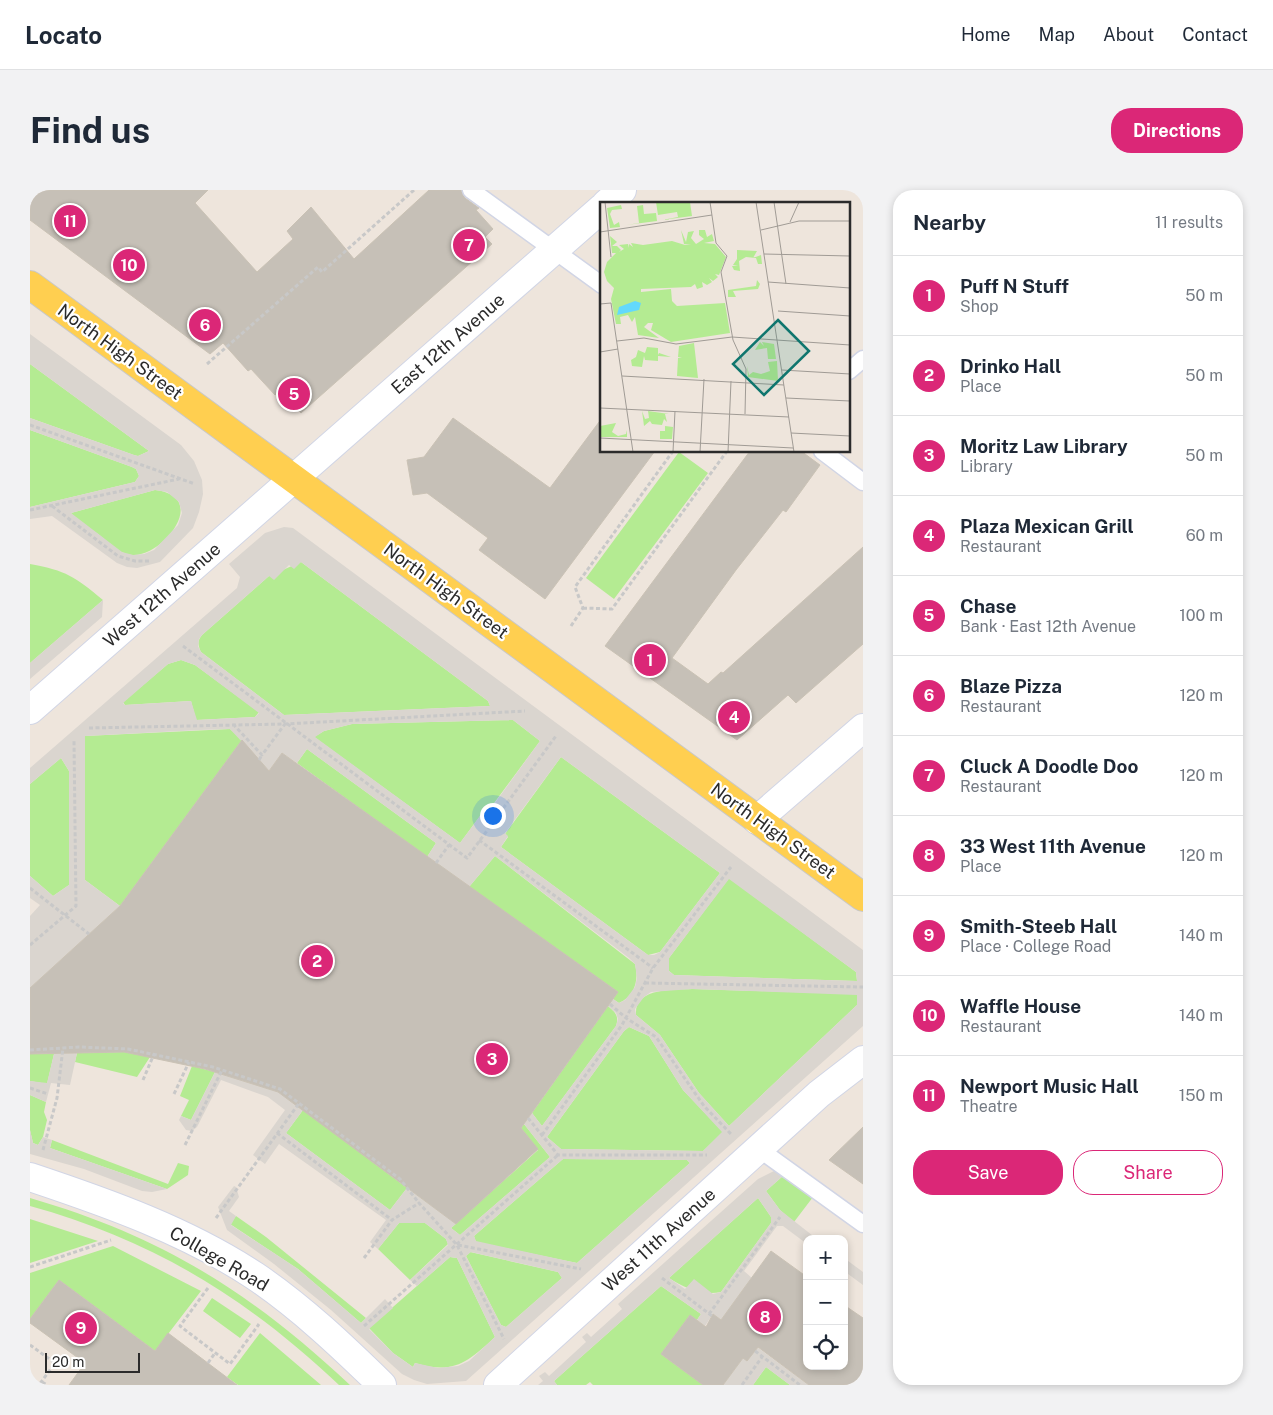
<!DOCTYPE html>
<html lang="en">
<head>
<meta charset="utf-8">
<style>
  :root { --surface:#fff; --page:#f2f2f3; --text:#1f2937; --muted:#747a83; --line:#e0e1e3; --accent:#db2777 }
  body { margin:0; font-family:"Public Sans",sans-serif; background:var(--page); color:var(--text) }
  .controls { position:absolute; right:15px; bottom:15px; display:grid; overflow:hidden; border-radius:10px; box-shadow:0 2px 8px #0003 }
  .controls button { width:45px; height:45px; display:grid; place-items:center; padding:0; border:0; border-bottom:1px solid var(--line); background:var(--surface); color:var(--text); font:25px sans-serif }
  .scale { position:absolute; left:15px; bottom:12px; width:95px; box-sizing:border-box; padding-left:5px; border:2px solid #2b2b2b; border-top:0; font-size:14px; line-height:18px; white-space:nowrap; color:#2b2b2b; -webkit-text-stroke:4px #fff; paint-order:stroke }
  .you { position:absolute; left:462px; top:625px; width:18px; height:18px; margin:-12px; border:4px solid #fff; border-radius:50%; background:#1a73e8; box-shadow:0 0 0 8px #1a73e833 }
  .badge { display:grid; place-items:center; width:32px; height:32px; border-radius:50%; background:var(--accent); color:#fff; font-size:16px; font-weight:700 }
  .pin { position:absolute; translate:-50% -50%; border:2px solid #fff; box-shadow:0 1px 5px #0006 }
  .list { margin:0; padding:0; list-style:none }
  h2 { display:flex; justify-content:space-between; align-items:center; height:65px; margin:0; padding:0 20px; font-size:21px }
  h2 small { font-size:16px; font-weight:400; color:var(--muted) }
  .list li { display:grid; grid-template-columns:32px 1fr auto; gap:15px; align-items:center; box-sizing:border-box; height:80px; padding:0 20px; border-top:1px solid var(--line) }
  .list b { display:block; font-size:19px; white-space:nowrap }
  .list p { margin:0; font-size:16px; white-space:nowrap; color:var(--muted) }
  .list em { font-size:16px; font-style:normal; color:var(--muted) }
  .actions { display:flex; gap:10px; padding:15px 20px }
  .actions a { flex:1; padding:11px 0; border:1px solid var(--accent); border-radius:20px; text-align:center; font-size:18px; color:var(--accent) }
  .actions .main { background:var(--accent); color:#fff }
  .icon { flex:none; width:28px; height:28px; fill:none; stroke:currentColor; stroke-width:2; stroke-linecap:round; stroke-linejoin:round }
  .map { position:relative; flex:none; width:833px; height:1195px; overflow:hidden; border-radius:20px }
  header { display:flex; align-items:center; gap:30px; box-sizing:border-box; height:70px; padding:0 25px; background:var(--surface); border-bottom:1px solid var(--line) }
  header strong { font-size:24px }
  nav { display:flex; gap:28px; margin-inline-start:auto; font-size:18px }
  .intro { display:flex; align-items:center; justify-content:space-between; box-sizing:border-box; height:120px; padding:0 30px }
  h1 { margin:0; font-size:35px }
  .button { padding:12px 22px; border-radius:20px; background:var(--accent); color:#fff; font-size:18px; font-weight:700 }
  main { display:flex; gap:30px; padding:0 30px }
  aside { flex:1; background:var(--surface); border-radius:20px; box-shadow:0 2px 8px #0003 }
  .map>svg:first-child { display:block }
  .green { fill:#b4eb92 }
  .plaza { fill:#dad5cf; fill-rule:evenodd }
  .building { fill:#c6c0b7; stroke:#cac2b5 }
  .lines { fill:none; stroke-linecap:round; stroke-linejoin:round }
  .lane-casing { stroke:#d1d5e5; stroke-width:19 }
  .street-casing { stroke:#d1d5e5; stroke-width:30 }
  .primary-casing { stroke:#c8c8c8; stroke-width:30 }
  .path { stroke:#c8c8c8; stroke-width:3; stroke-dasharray:4 2.5; stroke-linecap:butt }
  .lane { stroke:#fff; stroke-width:16 }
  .street { stroke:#fff; stroke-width:28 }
  .primary { stroke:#ffcf50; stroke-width:28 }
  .labels { text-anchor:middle; stroke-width:4.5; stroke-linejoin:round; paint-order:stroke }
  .street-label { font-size:18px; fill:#2b2b2b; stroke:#fff }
  .inset-road { fill:none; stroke:#a09b95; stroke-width:1 }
  .view { fill:#0f766e; fill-opacity:0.15; stroke:#0f766e; stroke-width:2.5 }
  .inset-edge { fill:none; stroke:#2b2b2b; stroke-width:2.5 }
</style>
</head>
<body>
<header>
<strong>Locato</strong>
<nav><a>Home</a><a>Map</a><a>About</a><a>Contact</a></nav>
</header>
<div class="intro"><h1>Find us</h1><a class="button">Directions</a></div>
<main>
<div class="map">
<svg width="833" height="1195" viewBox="0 0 833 1195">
  <rect width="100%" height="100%" fill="#eee5dc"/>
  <path class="green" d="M0 174 119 261 108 266 104 265 0 228Z
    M0 240 102 277 106 279 109 286 105 292 0 317Z
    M649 262 678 283 584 409 556 388Z
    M125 300C181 307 132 367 103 365 90 365 78 352 68 344 59 338 46 331 41 323Z
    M271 372 458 511 460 516 254 525 171 462C168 455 167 451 172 445L239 386Z
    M0 374C37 381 44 386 73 410L0 473Z
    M151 470 165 475 229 522 225 527 166 530 161 511 95 515 93 512 138 474Z
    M483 530 510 551 453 628 450 626 430 653 284 547 294 541 322 534Z
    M200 539 212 550 90 716 55 690V546Z
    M277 559 406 653 397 667 267 573Z
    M531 567 690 683 630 762 618 765 471 657 478 647 475 644Z
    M31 568 39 581V695L23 706 0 686V594Z
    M465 666 605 774C609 790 605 806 589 813L583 809 588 802 439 697Z
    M699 688 826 782 827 791 644 785 639 781V768Z
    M662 799 827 804V815L699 936 669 903 630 845 606 825C604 797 644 800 662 799Z
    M578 816C586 823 589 826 586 836L512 936 502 923Z
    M599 837 619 846 653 900 693 942 673 961 531 959 517 947 594 841Z
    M94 862 120 867 107 887 45 872 47 863Z
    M0 864H24L17 894 0 891Z
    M162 876 185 882 161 930 151 926 159 910 150 906Z
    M0 905 16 912 14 922 17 930 13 947 8 955 3 953 0 940Z
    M273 920 377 998 360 1020 256 943Z
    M494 934 520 967 430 1045 421 1038 508 960 491 938Z
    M22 950 138 994 148 973 159 976 158 985 137 999 20 958Z
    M533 969 657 970 660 973 547 1073 446 1052 444 1046Z
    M754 985 783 1007 764 1032 750 1020 736 1001Z
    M0 1008C131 1046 221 1102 320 1195H309C217 1108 123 1050 0 1016Z
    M728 1008 741 1027V1033L691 1102C672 1106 654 1098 639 1088Z
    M206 1026 236 1047 336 1128 331 1133 268 1079 200 1034Z
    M0 1029 68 1051 0 1073Z
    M369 1033H395L416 1049 418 1054 380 1090 348 1059Z
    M83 1056 171 1101 125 1161 29 1090 0 1129V1083Z
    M440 1062 528 1082 532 1088 476 1137 471 1135 436 1066Z
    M420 1067 427 1068 465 1147C438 1172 424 1185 385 1173L383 1177 363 1163 339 1138Z
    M631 1096 671 1124 667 1130 660 1125 631 1164 673 1195H563L560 1192 556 1195H527L524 1191Z
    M182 1108 221 1134 210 1148 173 1121Z
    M230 1143 291 1195H208L197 1187Z
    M736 1177 760 1195H723Z"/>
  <path class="plaza" d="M0 144 151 255 164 271 172 290 173 304 169 322 163 338 130 372 107 378 97 377 87 373 22 326 0 329V317L105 292 109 286 106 279 102 277 0 240V228L104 265 108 266 119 261 0 174ZM125 300 137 302 149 312 152 323 148 335 124 360 114 364 103 365 92 362 41 323Z
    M254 337 263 338 833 760V836L436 1191 397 1194 384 1190 372 1184 301 1120 244 1074 197 1040 188 1017 204 996 206 997 209 1007 199 1021 206 1026 201 1035 268 1079 331 1133 355 1109 363 1118 339 1139 363 1163 383 1177 385 1173 408 1178 428 1176 439 1171 465 1147 427 1068 420 1067 387 1096 380 1090 418 1055 416 1049 395 1033H369L348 1059 340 1052 356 1030 249 954 235 974 223 965 255 920 238 907 191 890 167 937 162 941 156 940 149 930 151 926 161 930 185 882 248 902 273 920 256 943 360 1020 377 998 426 1034 421 1038 430 1045 520 967 494 934 502 923 512 936 586 836 588 829 586 823 578 816 583 809 589 813 595 810 605 797 607 788 605 774 599 768 465 666 439 697 397 667 406 653 277 559 267 573 252 563 239 581 200 539 169 540 55 546V690L90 716 0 798V726L10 715 0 708V686L23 706 39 695V581L31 568 0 594V578L207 398 210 387 199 374 235 343ZM271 372 458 511 460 516 254 525 171 462 168 456 169 449 172 445 239 386 244 390 259 375 264 379ZM151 470 165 475 229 523 225 527 167 530 161 511 95 515 93 513 138 474ZM483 530 510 551 454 628 450 626 430 653 285 547 294 541 322 534ZM531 567 690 683 630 762 624 765H618L471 657 478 646 475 643ZM699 689 826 782 827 791 644 785 639 781V768ZM662 799 827 805V815L699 936 669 903 630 845 606 825 605 819 614 807 621 802ZM599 837 619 846 653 900 692 942 673 961 531 959 517 947 594 841ZM533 969 657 970 660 973 547 1073 446 1051 444 1046ZM441 1062 528 1082 532 1088 476 1137 471 1135 436 1066Z
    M73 410 72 427 0 489V473Z
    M47 863 40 895 21 893 16 912 0 905V891L17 893 24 864Z
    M0 940 3 953 8 955 13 947 22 950 20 958 137 999 122 1002 112 1001 54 979 0 964Z
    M744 981 754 985 736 1001 750 1020 787 1049H777V1054L753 1036H747L714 1081 722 1088 691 1130 683 1124 675 1136 667 1130 671 1124 631 1096 524 1191 527 1195H508L513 1191 509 1186 515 1182 519 1186 556 1152 552 1147 557 1143 561 1147 592 1119 588 1114 728 989ZM728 1008 741 1027V1033L691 1102 683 1104 664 1089 655 1099 639 1088Z
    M814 1068 833 1082V1095L814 1081Z
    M727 1157 779 1195H760L736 1177 723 1195H693L713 1168Z"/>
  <path class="building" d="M0 0H178L165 13 227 82 263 49 257 41 281 17 324 69 399 0H431L435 8 449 18 446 20 463 39 455 47 462 54 271 223 251 200 245 205 221 179 218 181 193 153 180 164 0 30Z
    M423 228 520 298 572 228V261H625L515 409 449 360 458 348 397 303 383 305 377 270 394 267Z
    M720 261H771L790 275 756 322 753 320 706 380 642 468 678 494 691 482 693 483 833 357V454L766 513 758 505 707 550 575 456Z
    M212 550 239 581 252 563 588 802 491 938 508 959 426 1034 248 902 175 879 94 862 0 864V798L90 716Z
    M833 937V994L799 970Z
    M741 1061 777 1087V1176H814V1115L833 1128V1195H779L728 1157 717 1171 713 1168 693 1195H673L631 1164 660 1125 676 1137 683 1124 691 1130Z
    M29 1090 125 1161 138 1143 207 1195H39L55 1173 0 1133V1129Z"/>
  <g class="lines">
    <g class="lane-casing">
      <path id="lane" d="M441 0 572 95
        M819 181 833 169
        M792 261 833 292
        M729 959 833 1034"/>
    </g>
    <g class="street-casing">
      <path id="street" d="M576 14 592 0
        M0 520 572 18
        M727 630 833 538
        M0 987C78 1013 157 1041 225 1086 271 1117 313 1157 352 1195
        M468 1195 789 904 833 870"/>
    </g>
    <g class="primary-casing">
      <path id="primary" d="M0 95 833 707"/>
    </g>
    <path class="path" d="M177 174 288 77 292 82 384 0
      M0 235 165 294
      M22 316 88 366 105 371H121
      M0 320 149 289
      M553 418 582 419 697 261
      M541 436 553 418 545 397 643 261
      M153 456 437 668 526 546
      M203 534 232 565 255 534
      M59 538 255 534 495 521
      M229 570 232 565
      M449 650 623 778
      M406 673 419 655
      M0 698 59 744
      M0 755 46 716 44 551
      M615 793 833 797
      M580 814 596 828 626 847 674 916 701 944
      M0 860 49 857 98 859 183 877 250 899 370 989 389 1013
      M113 890 124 864
      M0 898 18 904
      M144 904 159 872
      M498 928 528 965H677
      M247 943 362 1030
      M512 945 592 835 623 778 701 677
      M155 955 192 880
      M13 960 27 908 33 858
      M186 1028 270 912
      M428 1055 551 1079
      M334 1068 362 1030 389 1013 427 1055 474 1149
      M0 1077 81 1050
      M632 1088 682 1126
      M178 1098 150 1136 200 1174 229 1134
      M679 1124 750 1027
      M334 1136 528 965
      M0 1155 25 1173 9 1195
      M725 1161 770 1195
      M178 1173 185 1163
      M12 1192 17 1195
      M712 1195 732 1167"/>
    <use href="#lane" class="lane"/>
    <use href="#street" class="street"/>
    <use href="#primary" class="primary"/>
  </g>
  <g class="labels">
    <g class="street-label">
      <text transform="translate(418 154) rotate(-41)" y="6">East 12th Avenue</text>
      <text transform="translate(90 162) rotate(36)" y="6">North High Street</text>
      <text transform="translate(416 401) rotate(36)" y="6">North High Street</text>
      <text transform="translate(132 405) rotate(-41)" y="6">West 12th Avenue</text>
      <text transform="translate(743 641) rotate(36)" y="6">North High Street</text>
      <text transform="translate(629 1050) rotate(-42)" y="6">West 11th Avenue</text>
      <text transform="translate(189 1069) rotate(30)" y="6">College Road</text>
    </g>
  </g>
  <g transform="translate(570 12)">
    <rect width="250" height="250" fill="#eee5dc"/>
    <path d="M56 0H90L92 14 62 18 78 15 77 10 58 13ZM21 3 22 7 12 8 10 12 14 23 19 20 20 25 10 26 7 6ZM43 3 44 12 56 11 57 19 26 23 39 21 37 4ZM81 28 86 40 88 30 94 29 91 36 96 42 104 37 99 33V28H105L107 35 112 32 114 39 104 41 115 42 126 55 119 73 115 72 118 75 113 79 109 76 112 80 107 83 102 80 103 85 97 87 95 82 91 85 41 87V90L71 87 72 99 77 104 125 101 130 131 71 140 51 128 53 121H48L44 125 59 136 38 133 35 115 32 120 28 113 20 115 21 122H16L11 97 14 86 7 79 4 70 7 60 16 51H12L10 34 17 40 12 44H17L21 48 19 50 24 47 19 43 28 42 29 46V42L33 45 31 41 43 43 72 39 85 43H91L84 42ZM137 48 157 49 153 56 161 53 162 62H158L156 56 146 55 139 59 140 69 134 68 132 64H138L133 63 137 57ZM157 78 160 82 158 87 133 89 136 95H128V88L156 84ZM160 140 164 144 162 140 174 142 176 157H168L167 146 155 148ZM94 141 98 176 77 174 78 156H82L78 155 79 144ZM47 145 58 146V153L59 151 71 155 58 154V159L45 158 44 154 42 165 32 164 31 158 36 155 38 148 45 151ZM177 159 178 179 148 175 147 164 149 173 153 170 161 172 170 169 168 160ZM42 209 45 217 49 216 48 209 69 212H65L67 220 64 217 62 223 52 222 50 219 44 224ZM16 221 12 230 18 234 26 232 27 228V235H0V224ZM65 224 73 225 72 237H60V229H65Z" fill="#b4eb92"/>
    <path d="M35 99 41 101 39 108 17 113 19 105Z" fill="#63d9fc"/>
    <path class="inset-road" d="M5 0 11 55M110 0 116 41 127 54 121 70 133 138 146 167 145 212M156 0 194 250M174 0 186 82M190 20 199 0M161 28 199 19H250M0 30 112 13M164 52 250 54M168 80 250 86M0 102 11 101 33 250M178 109 250 114M17 139 44 136 76 142 132 135 250 143M0 150 18 147M182 168 250 172M22 174 184 183M186 196 250 199M0 206 189 215M191 231 250 234M0 236 193 246M73 250 75 209M100 250 104 177M128 250 131 179"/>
    <path class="view" d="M178 118 209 149 164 193 133 162Z"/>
    <rect width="250" height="250" class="inset-edge"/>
  </g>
</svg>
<div class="controls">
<button>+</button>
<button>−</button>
<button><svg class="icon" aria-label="locate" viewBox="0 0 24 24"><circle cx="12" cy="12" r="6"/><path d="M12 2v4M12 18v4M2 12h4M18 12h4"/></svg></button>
</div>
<div class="scale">20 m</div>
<div class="you"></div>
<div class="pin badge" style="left:620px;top:470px">1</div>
<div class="pin badge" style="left:287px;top:771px">2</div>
<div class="pin badge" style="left:462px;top:869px">3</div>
<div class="pin badge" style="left:704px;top:527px">4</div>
<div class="pin badge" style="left:264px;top:204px">5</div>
<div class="pin badge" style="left:175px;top:135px">6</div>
<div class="pin badge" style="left:439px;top:55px">7</div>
<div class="pin badge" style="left:735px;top:1127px">8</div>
<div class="pin badge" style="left:51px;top:1138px">9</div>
<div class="pin badge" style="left:99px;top:75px">10</div>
<div class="pin badge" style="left:40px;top:31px">11</div>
</div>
<aside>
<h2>Nearby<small>11 results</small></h2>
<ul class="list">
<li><span class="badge">1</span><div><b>Puff N Stuff</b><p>Shop</p></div><em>50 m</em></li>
<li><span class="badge">2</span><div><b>Drinko Hall</b><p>Place</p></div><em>50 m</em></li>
<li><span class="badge">3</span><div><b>Moritz Law Library</b><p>Library</p></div><em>50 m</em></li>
<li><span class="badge">4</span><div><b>Plaza Mexican Grill</b><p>Restaurant</p></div><em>60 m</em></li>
<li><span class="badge">5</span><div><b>Chase</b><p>Bank · East 12th Avenue</p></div><em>100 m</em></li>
<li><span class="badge">6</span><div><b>Blaze Pizza</b><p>Restaurant</p></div><em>120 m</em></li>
<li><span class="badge">7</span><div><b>Cluck A Doodle Doo</b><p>Restaurant</p></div><em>120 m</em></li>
<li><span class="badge">8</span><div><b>33 West 11th Avenue</b><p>Place</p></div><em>120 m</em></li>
<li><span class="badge">9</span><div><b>Smith-Steeb Hall</b><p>Place · College Road</p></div><em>140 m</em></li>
<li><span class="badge">10</span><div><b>Waffle House</b><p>Restaurant</p></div><em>140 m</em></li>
<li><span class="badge">11</span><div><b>Newport Music Hall</b><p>Theatre</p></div><em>150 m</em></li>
</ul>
<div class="actions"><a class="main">Save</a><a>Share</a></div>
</aside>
</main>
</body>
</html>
